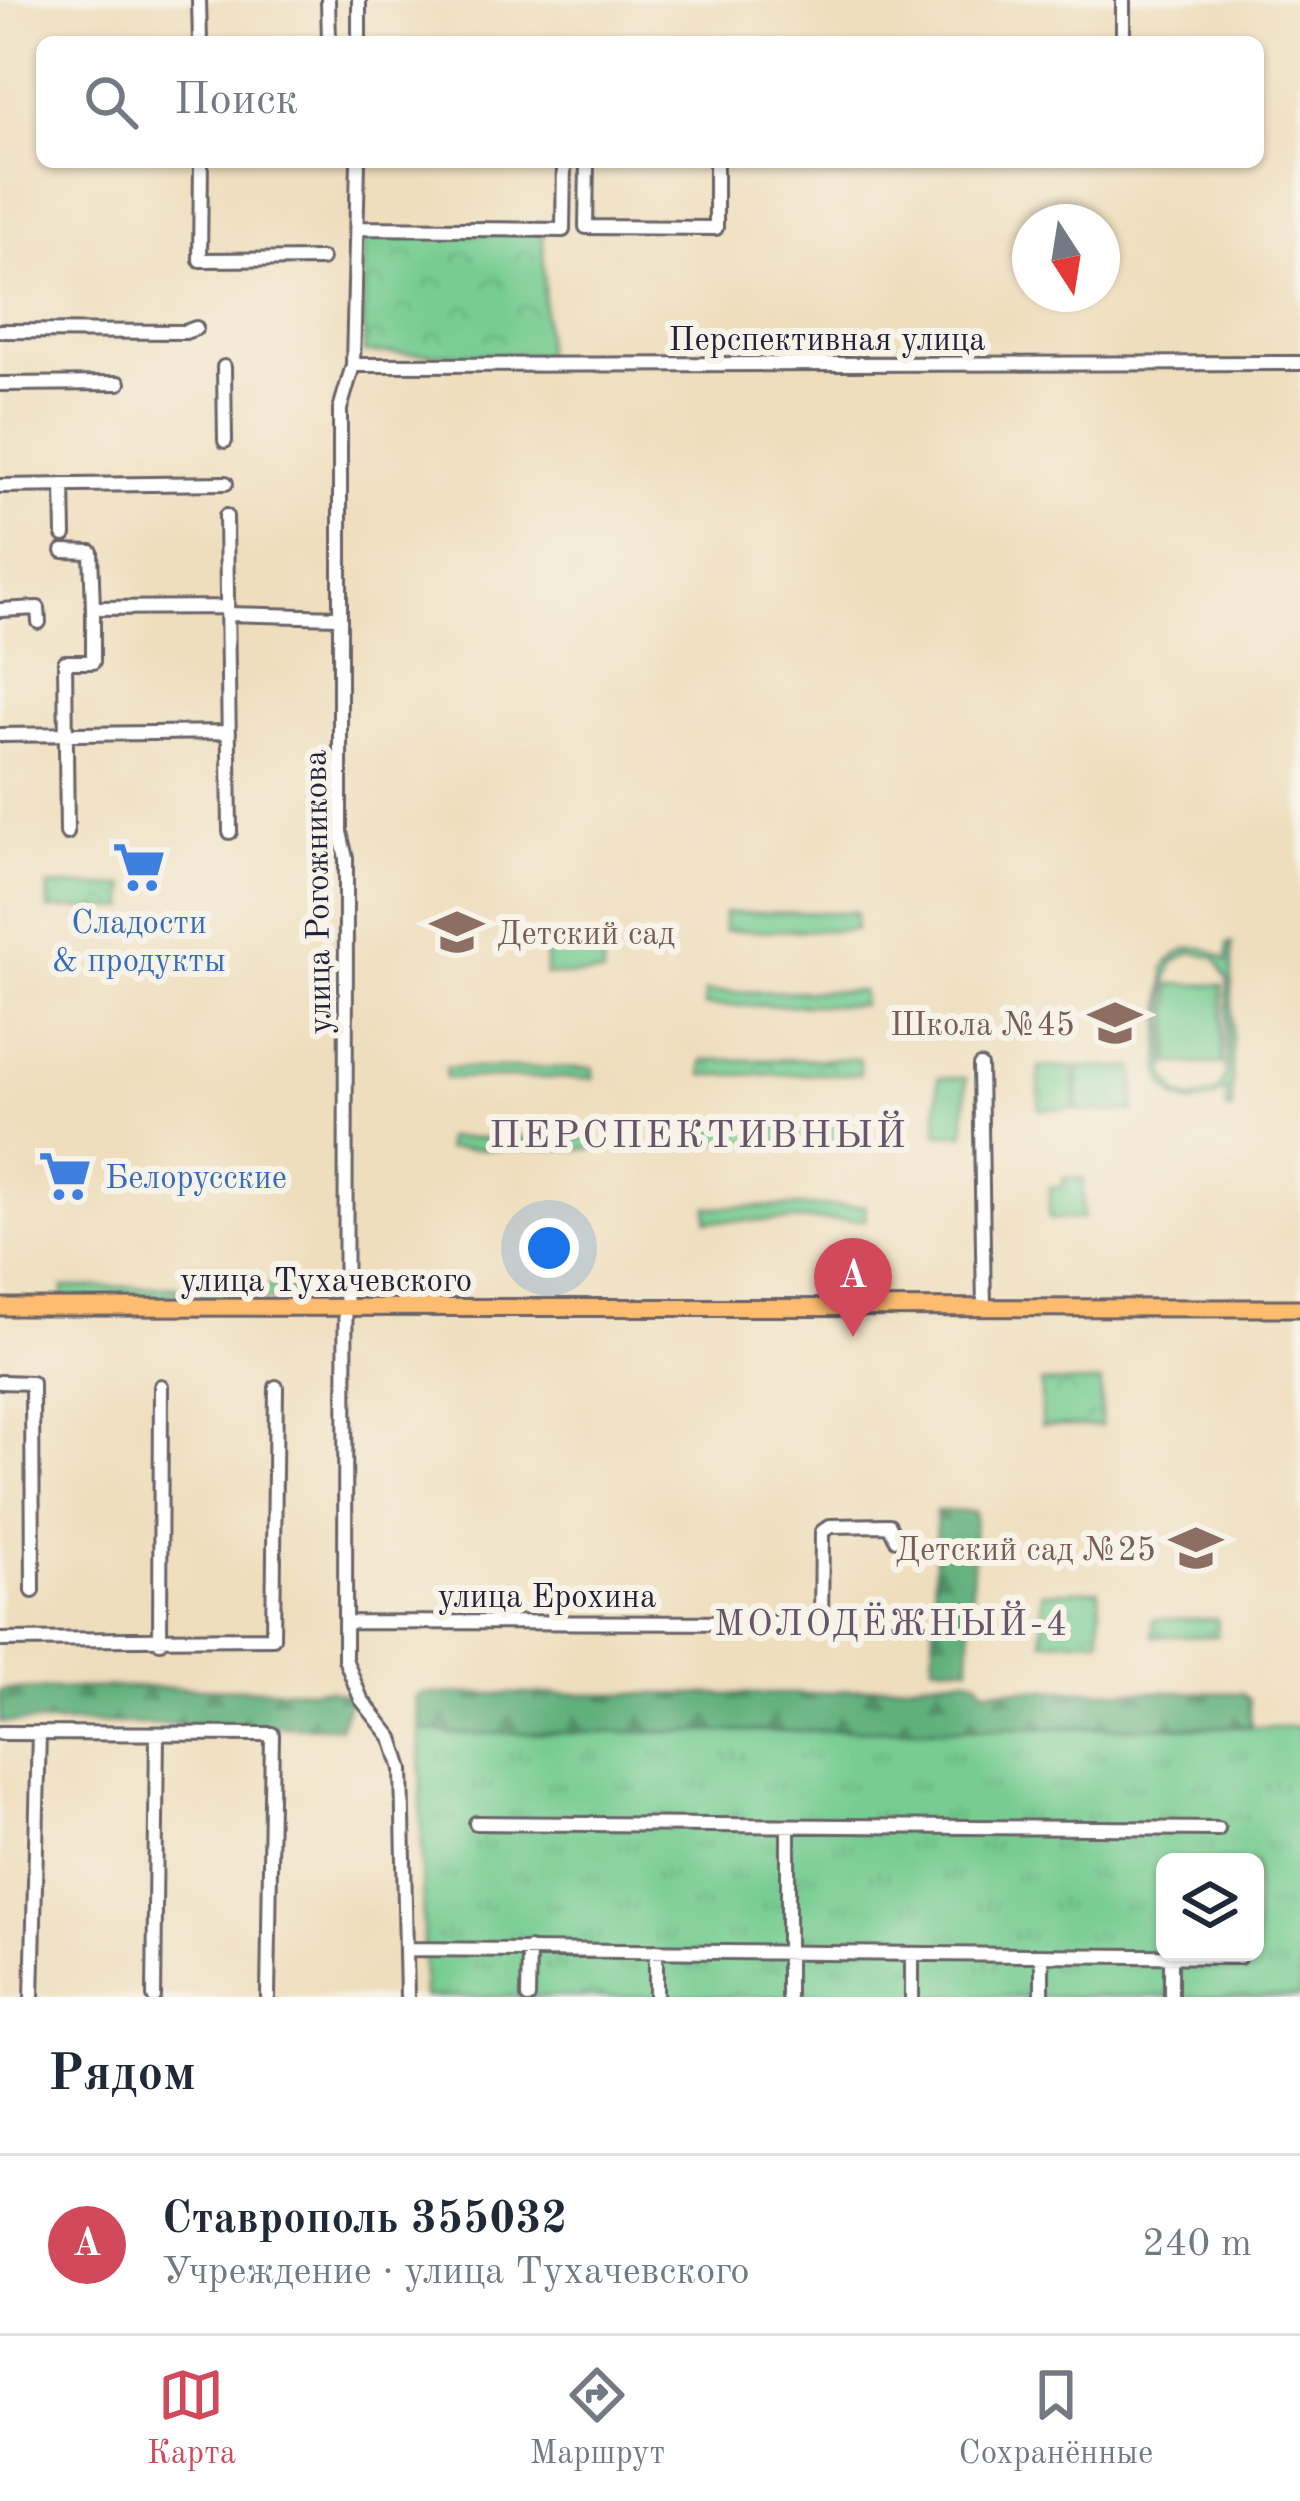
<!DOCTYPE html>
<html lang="ru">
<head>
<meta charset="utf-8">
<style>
  :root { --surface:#fff; --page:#f2f2f3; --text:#1f2937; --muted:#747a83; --line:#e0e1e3; --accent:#d1495b }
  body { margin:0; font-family:"Old Standard TT",serif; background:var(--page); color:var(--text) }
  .controls { position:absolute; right:36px; bottom:36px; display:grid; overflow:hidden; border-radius:18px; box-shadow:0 3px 9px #0004 }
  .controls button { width:108px; height:108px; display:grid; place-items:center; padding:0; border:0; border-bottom:3px solid var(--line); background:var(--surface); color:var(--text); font:60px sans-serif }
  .compass { position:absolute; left:1012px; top:204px; width:108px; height:108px; border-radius:50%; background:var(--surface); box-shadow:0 3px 9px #0004; rotate:168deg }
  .you { position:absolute; left:549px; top:1248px; width:42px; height:42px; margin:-30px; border:9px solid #fff; border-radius:50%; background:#1a73e8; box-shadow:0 0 0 18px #1a73e833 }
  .badge { display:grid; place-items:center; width:78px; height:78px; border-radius:50%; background:var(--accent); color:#fff; font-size:39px; font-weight:700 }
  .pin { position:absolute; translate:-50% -99px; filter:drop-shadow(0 3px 6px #0008) }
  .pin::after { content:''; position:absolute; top:63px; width:42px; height:36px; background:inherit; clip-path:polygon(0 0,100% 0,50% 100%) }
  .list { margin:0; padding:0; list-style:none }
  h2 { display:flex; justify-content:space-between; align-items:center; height:156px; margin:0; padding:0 48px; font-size:51px }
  h2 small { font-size:39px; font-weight:400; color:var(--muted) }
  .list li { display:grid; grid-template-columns:78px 1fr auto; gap:36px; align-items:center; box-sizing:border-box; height:180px; padding:0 48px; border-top:3px solid var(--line) }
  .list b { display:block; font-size:45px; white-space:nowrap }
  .list p { margin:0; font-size:39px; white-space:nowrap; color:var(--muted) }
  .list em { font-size:39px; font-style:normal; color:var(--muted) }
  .icon { flex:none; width:66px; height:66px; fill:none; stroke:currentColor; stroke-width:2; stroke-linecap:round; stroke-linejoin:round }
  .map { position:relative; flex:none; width:1300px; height:1997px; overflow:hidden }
  .search { position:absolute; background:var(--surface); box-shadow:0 3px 9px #0004; left:36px; right:36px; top:36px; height:132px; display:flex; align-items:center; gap:30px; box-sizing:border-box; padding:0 42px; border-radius:18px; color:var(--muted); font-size:45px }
  .sheet { height:336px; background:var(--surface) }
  nav { display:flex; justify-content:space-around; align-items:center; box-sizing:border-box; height:168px; border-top:3px solid var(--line); background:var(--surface); font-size:33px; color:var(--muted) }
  nav a { display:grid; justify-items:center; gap:6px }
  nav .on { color:var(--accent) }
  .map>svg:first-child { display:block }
  .grass { fill:url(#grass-tufts); stroke:#4c7766; stroke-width:3; fill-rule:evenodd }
  .forest { fill:url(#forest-firs); stroke:#41695b; stroke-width:3 }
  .park { fill:url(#park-crowns); stroke:#4c7766; stroke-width:3 }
  .pitch { fill:#76cc91; stroke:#4c7766; stroke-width:3; fill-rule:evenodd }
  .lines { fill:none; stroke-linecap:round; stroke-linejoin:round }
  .minor-casing { stroke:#6a6468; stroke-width:18 }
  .major-casing { stroke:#6a6468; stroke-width:21 }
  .minor { stroke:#fff; stroke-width:12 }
  .major { stroke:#fdbc6f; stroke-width:15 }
  .labels { text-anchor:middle; stroke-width:12; stroke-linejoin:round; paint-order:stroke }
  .street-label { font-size:33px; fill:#22223b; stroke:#f7f3e8 }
  .shop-label { font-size:33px; fill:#366cbe; stroke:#f7f3e8 }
  .education-label { font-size:33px; fill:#785e54; stroke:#f7f3e8; text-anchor:end }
  .neighbourhood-label { font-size:36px; letter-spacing:3px; fill:#67556c; stroke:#f7f3e8 }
  .quarter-label { font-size:39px; letter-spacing:3px; fill:#67556c; stroke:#f7f3e8 }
</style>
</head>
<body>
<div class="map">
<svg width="1300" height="1997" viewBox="0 0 1300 1997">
  <defs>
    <pattern id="grass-tufts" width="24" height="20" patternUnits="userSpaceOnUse" patternTransform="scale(3)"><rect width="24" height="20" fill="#76cc91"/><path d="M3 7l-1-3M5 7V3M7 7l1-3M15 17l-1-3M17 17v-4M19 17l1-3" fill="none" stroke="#66af7e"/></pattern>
    <pattern id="forest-firs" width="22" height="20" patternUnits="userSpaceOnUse" patternTransform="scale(3)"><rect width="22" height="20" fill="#60b07b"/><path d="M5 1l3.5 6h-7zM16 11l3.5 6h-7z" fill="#4f8f66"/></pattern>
    <pattern id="park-crowns" width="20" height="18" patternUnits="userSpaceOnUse" patternTransform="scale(3)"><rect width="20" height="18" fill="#76cc91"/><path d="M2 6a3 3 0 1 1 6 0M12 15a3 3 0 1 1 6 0" fill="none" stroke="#66af7e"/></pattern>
  </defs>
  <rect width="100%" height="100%" fill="#f7f3e8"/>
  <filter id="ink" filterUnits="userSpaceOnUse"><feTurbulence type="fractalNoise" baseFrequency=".00833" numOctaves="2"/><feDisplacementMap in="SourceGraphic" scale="24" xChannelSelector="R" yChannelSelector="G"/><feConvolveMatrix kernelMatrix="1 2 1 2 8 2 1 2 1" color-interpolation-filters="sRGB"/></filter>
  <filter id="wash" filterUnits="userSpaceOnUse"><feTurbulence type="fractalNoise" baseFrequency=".004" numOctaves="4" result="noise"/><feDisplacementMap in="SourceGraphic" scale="48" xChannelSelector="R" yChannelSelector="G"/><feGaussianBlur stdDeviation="2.7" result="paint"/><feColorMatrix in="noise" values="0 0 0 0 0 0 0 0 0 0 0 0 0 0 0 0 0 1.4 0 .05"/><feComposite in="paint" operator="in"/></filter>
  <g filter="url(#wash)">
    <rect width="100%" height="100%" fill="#efdebd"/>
    <path class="grass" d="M1241 1727H1300V1997H424L420 1729 453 1734ZM1165 1862H1255V1952H1165Z"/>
    <path class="forest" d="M936 1511 975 1512 969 1666 933 1664Z
      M969 1677 978 1680 984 1689 1242 1693 1249 1700 1251 1726 453 1734 420 1729 415 1699 420 1694H804C860 1691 913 1680 969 1677Z
      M124 1687 329 1690 351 1697 340 1727 0 1722V1690Z"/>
    <path class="park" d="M372 234H543L545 355 364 353 363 242Z
      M48 886H126V908L48 909Z
      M856 912V930L724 931V913Z
      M862 991V1005L705 1006V992Z
      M860 1059V1074L703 1075V1060Z
      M1039 1067H1075V1109H1039Z
      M446 1068H593V1078H446Z
      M861 1128V1141L703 1142V1129Z
      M446 1138H593V1149H446Z
      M1063 1178H1083V1219H1049V1187H1063Z
      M865 1206V1220L707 1221V1207Z
      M201 1286 320 1287V1301L201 1299Z
      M63 1287H177V1300H63Z
      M1101 1382V1426H1041V1383Z
      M1099 1590 1101 1639 1043 1641 1042 1592Z
      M1153 1619H1217V1636H1153Z"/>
    <path class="pitch" d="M603 942V975H546V943Z
      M1228 943H1232V1110H1227L1226 1089C1200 1115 1164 1105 1160 1067L1165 967C1182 942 1205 942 1227 961ZM1191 952 1216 958 1228 980 1226 1075 1217 1091 1194 1100 1177 1094 1166 1074 1167 979 1174 962Z
      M1171 984 1223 985 1222 1064H1170Z
      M1079 1067 1135 1068 1134 1112 1078 1111Z
      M938 1078H966L965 1134H937Z"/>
  </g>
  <g filter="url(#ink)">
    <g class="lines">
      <g class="minor-casing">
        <path id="minor" d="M199 0 200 42
          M328 0 329 42
          M359 42V0
          M1123 42V0
          M201 162 200 260 322 259
          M358 162 353 365 340 409V832L346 858 345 1659 361 1699 392 1738 402 1769 407 1997
          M587 162 586 227 716 228V162
          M357 228 563 230 564 162
          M0 331 185 332 196 328
          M353 365 1300 363
          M224 367 225 441
          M0 384 119 383
          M63 485 64 535
          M0 486 226 483
          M226 516 230 832
          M63 551 91 552 93 608 227 607
          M0 610 38 608 39 622
          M227 614 339 617
          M0 735 229 732
          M67 833 65 662H93V608
          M980 1066 984 1308
          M0 1382 32 1383 33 1591
          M345 1622 821 1623 822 1532 830 1526 889 1525 896 1539
          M0 1640 273 1638 276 1387
          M160 1642 161 1386
          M0 1733 272 1734 268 1997
          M476 1823 1218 1829
          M788 1826V1997
          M406 1949 1239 1957
          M1171 1956V1997
          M32 1997 39 1733
          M154 1997 157 1734
          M528 1997 529 1949
          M656 1997V1951
          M912 1997V1954
          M1042 1997V1955"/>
      </g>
      <g class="major-casing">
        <path id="major" d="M0 1307 1300 1308"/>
      </g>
      <use href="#minor" class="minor"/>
      <use href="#major" class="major"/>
    </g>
  </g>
  <defs>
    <g id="supermarket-bare" transform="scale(4.14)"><path d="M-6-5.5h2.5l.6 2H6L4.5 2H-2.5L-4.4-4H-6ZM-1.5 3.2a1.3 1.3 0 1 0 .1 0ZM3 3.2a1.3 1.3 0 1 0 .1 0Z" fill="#3f7fe0" stroke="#f7f3e8" stroke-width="2.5" paint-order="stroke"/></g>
    <g id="school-bare" transform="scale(4.14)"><path d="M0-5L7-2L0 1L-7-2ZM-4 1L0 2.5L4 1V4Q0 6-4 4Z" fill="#8d6e63" stroke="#f7f3e8" stroke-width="2.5" paint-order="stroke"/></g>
  </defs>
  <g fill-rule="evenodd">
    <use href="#supermarket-bare" x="139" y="867"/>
    <use href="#school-bare" x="457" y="932"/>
    <use href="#school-bare" x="1115" y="1023"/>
    <use href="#supermarket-bare" x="65" y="1176"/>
    <use href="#school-bare" x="1196" y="1548"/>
  </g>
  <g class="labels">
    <g class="street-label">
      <text x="827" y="350">Перспективная улица</text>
      <text transform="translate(316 892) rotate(-91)" y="12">улица Рогожникова</text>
      <text x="326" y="1291">улица Тухачевского</text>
      <text x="547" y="1607">улица Ерохина</text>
    </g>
    <g class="shop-label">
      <text x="139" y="933">Сладости<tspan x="139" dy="38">&amp; продукты</tspan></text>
      <text x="105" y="1188" text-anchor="start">Белорусские</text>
    </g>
    <g class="education-label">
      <text x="497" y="944" text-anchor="start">Детский сад</text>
      <text x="1075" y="1035">Школа №45</text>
      <text x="1156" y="1560">Детский сад №25</text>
    </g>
    <g class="neighbourhood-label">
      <text x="892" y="1635">МОЛОДЁЖНЫЙ-4</text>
    </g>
    <g class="quarter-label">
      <text x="699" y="1147">ПЕРСПЕКТИВНЫЙ</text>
    </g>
  </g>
</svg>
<div class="controls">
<button><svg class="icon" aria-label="layers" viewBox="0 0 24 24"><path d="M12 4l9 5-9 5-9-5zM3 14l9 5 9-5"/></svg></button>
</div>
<svg class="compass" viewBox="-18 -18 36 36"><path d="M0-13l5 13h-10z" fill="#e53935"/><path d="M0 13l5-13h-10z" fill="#747a83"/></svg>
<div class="you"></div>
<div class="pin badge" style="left:853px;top:1337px">A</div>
<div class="search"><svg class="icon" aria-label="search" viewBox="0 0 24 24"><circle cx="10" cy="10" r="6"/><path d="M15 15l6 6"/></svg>Поиск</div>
</div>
<section class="sheet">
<h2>Рядом<small></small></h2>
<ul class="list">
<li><span class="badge">A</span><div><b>Ставрополь 355032</b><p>Учреждение · улица Тухачевского</p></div><em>240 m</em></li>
</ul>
</section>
<nav>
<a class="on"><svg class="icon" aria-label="map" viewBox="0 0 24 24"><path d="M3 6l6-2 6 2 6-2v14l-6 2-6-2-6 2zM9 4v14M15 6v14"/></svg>Карта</a>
<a><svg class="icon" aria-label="directions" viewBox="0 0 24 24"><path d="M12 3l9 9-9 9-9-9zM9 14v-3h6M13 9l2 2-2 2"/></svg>Маршрут</a>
<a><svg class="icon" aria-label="saved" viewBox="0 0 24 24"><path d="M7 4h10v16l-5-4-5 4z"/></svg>Сохранённые</a>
</nav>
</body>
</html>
